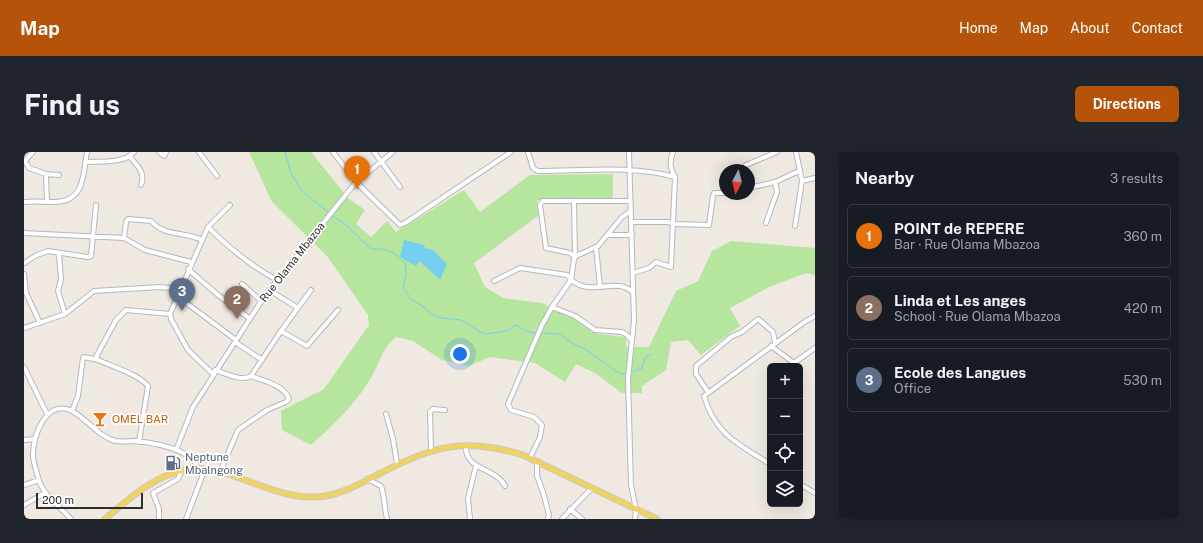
<!DOCTYPE html>
<html lang="en">
<head>
<meta charset="utf-8">
<style>
  :root { --surface:#171b24; --page:#20242c; --text:#f1f3f6; --muted:#9ea1a6; --line:#363941; --accent:#b45309 }
  body { margin:0; font-family:"Public Sans",sans-serif; background:var(--page); color:var(--text) }
  .controls { position:absolute; right:12px; bottom:12px; display:grid; overflow:hidden; border-radius:6px; box-shadow:0 4px 16px #0002 }
  .controls button { width:36px; height:36px; display:grid; place-items:center; padding:0; border:0; border-bottom:1px solid var(--line); background:var(--surface); color:var(--text); font:20px sans-serif }
  .compass { position:absolute; left:695px; top:12px; width:36px; height:36px; border-radius:50%; background:var(--surface); box-shadow:0 4px 16px #0002; rotate:187deg }
  .scale { position:absolute; left:12px; bottom:10px; width:107px; box-sizing:border-box; padding-left:4px; border:2px solid #2e2e2e; border-top:0; font-size:11px; line-height:14px; white-space:nowrap; color:#2e2e2e; -webkit-text-stroke:3px #fff; paint-order:stroke }
  .you { position:absolute; left:436px; top:202px; width:14px; height:14px; margin:-10px; border:3px solid #fff; border-radius:50%; background:#1a73e8; box-shadow:0 0 0 6px #1a73e833 }
  .badge { display:grid; place-items:center; width:26px; height:26px; border-radius:50%; background:var(--accent); color:#fff; font-size:13px; font-weight:700 }
  .pin { position:absolute; translate:-50% -33px; filter:drop-shadow(0 1px 2px #0008) }
  .pin::after { content:''; position:absolute; top:21px; width:14px; height:12px; background:inherit; clip-path:polygon(0 0,100% 0,50% 100%) }
  .list { margin:0; padding:0; list-style:none }
  h2 { display:flex; justify-content:space-between; align-items:center; height:52px; margin:0; padding:0 16px; font-size:17px }
  h2 small { font-size:13px; font-weight:400; color:var(--muted) }
  .list li { display:grid; grid-template-columns:26px 1fr auto; gap:12px; align-items:center; box-sizing:border-box; height:64px; margin:0 8px 8px; padding:0 8px; border:1px solid var(--line); border-radius:6px }
  .list b { display:block; font-size:15px; white-space:nowrap }
  .list p { margin:0; font-size:13px; white-space:nowrap; color:var(--muted) }
  .list em { font-size:13px; font-style:normal; color:var(--muted) }
  .icon { flex:none; width:22px; height:22px; fill:none; stroke:currentColor; stroke-width:2; stroke-linecap:round; stroke-linejoin:round }
  .map { position:relative; flex:none; width:791px; height:367px; overflow:hidden; border-radius:6px }
  header { display:flex; align-items:center; gap:24px; box-sizing:border-box; height:56px; padding:0 20px; background:var(--accent); color:#fff }
  header strong { font-size:19px }
  nav { display:flex; gap:22px; margin-inline-start:auto; font-size:14px }
  .intro { display:flex; align-items:center; justify-content:space-between; box-sizing:border-box; height:96px; padding:0 24px }
  h1 { margin:0; font-size:28px }
  .button { padding:10px 18px; border-radius:6px; background:var(--accent); color:#fff; font-size:14px; font-weight:700 }
  main { display:flex; gap:24px; padding:0 24px }
  aside { flex:1; background:var(--surface); border-radius:6px; box-shadow:0 4px 16px #0002 }
  .map>svg:first-child { display:block }
  .green { fill:#b6e59e }
  .water { fill:#75cff0 }
  .lines { fill:none; stroke-linecap:round; stroke-linejoin:round }
  .stream { stroke:#75cff0; stroke-width:1 }
  .minor-casing { stroke:#b4b7c1; stroke-width:6 }
  .major-casing { stroke:#c9c9c9; stroke-width:7 }
  .minor { stroke:#fff; stroke-width:4 }
  .major { stroke:#f2d163; stroke-width:5 }
  .labels { text-anchor:middle; stroke-width:3.5; stroke-linejoin:round; paint-order:stroke }
  .street-label { font-size:11px; fill:#2e2e2e; stroke:#fff }
  .food-label { font-size:11px; fill:#c56008; stroke:#fff; text-anchor:start }
  .service-label { font-size:11px; fill:#4e5e75; stroke:#fff; text-anchor:start }
</style>
</head>
<body>
<header>
<strong>Map</strong>
<nav><a>Home</a><a>Map</a><a>About</a><a>Contact</a></nav>
</header>
<div class="intro"><h1>Find us</h1><a class="button">Directions</a></div>
<main>
<div class="map">
<svg width="791" height="367" viewBox="0 0 791 367">
  <rect width="100%" height="100%" fill="#efe9e1"/>
  <path class="green" d="M225 0H287L324 46 341 58 332 72 347 85 363 69 372 80 440 38 456 60 506 23 589 22V47L513 48 514 64 450 111 461 135 479 146 518 151 550 167 573 182 602 185V195H625L652 139 674 129 688 99 707 89 791 96V123L782 121 745 135 706 156 716 174 677 203 664 188 647 190 642 218 618 234V241H598L571 221 552 212 541 230 511 211 466 205 445 214 418 208 389 189 372 185C357 198 357 208 348 224 334 249 309 274 287 293L258 278 257 259 300 237 345 173 344 163 303 104 248 50Z"/>
  <path class="water" d="M380 88 400 93 401 96 409 98 423 112 416 128 396 109 392 114 376 105Z"/>
  <g class="lines">
    <path class="stream" d="M261 0 267 21 278 39 305 61
      M307 63 321 72 347 97H358L370 101 381 111 382 122 379 136 388 148 400 155 407 162 418 166 437 168 460 182 483 179 491 173 505 180 513 181
      M516 181 536 182 546 190 564 199 593 220 598 222 602 221
      M605 221 618 216 621 206 627 202"/>
    <g class="minor-casing">
      <path id="minor" d="M135 0 140 4 142 0
        M175 0 193 24
        M309 0 332 30 376 73 381 71 487 0
        M350 0 376 35
        M504 0 509 16 514 19C559 19 607 13 651 25
        M605 0 610 168 604 227 607 333 612 357 611 367
        M106 5C113 14 122 20 117 33
        M1 9 5 16 22 22 35 23
        M0 10 9 0
        M61 10C76 9 100 12 110 0
        M722 13 753 0
        M22 22 23 50
        M778 29 791 26
        M725 36 751 30 775 19
        M519 49H550L551 105 546 101 522 96 516 53Z
        M550 49H607
        M0 50C10 49 21 50 32 50 61 49 59 22 63 0
        M608 70H643L652 72 685 73 689 44 690 41H701
        M742 71 753 40 751 30
        M771 74 778 29 772 0
        M184 75C205 96 227 114 253 128
        M0 81 100 86 102 70 104 67 127 69C139 84 162 80 178 88
        M583 83H604L608 81
        M100 86 121 98 167 110
        M572 96 576 135
        M35 102 37 127 34 139 41 162
        M0 111 13 103 24 99 64 105 67 104 72 53
        M164 117 194 143 225 166
        M609 121 625 116 632 110 647 115 651 25C646 16 645 10 649 0
        M0 122 2 141 16 171
        M470 129 496 116 543 123C562 149 592 123 608 140
        M218 132 237 149
        M245 138 274 156
        M153 144 212 188
        M528 155 551 164 571 178 598 180 603 183 608 189
        M0 176 41 162 70 139 136 135 157 137
        M257 179 283 194 314 158
        M211 190 238 208
        M747 194 770 211 791 196
        M0 215 23 262
        M191 218C201 221 218 230 227 224L257 179 287 138
        M189 222 164 198 147 167 146 162 184 75 206 53
        M684 240 672 222V214L707 185 718 180 734 167 749 180 751 190
        M48 259 54 244 59 206 60 205 74 208
        M362 262 369 287 373 312
        M0 288 11 287
        M115 290 124 234C116 223 87 214 74 208L72 205 92 168 102 158 146 162
        M442 293C440 319 472 315 481 334
        M152 298 169 255 240 145 332 30 369 0
        M407 298 406 260 409 257 421 258
        M506 306 516 285 518 273 510 265 487 258 484 252 518 173 528 155 547 128 550 107 552 104 574 94 598 65 607 59
        M513 309V324L519 340 525 363 524 367
        M746 312C714 292 691 282 680 244L779 171 791 164
        M196 320 214 278 243 258 262 250 265 247C260 233 240 229 227 224
        M343 327 357 334C361 345 360 355 363 367
        M776 332 791 341
        M0 333 15 328
        M0 353 21 341
        M546 357 558 367
        M47 367C36 355 21 344 15 329 13 321 10 312 9 305 8 285 22 246 48 259 63 267 74 284 91 289 97 290 106 289 112 289 130 291 167 297 174 316
        M135 367V357L129 341 154 327 158 318
        M162 367 181 317
        M446 367 444 346 452 314
        M538 367 568 336"/>
    </g>
    <g class="major-casing">
      <path id="major" d="M81 367C105 347 128 325 160 318 204 308 248 352 301 344 320 341 339 330 357 321 408 294 441 285 499 303L633 367"/>
    </g>
    <use href="#minor" class="minor"/>
    <use href="#major" class="major"/>
  </g>
  <defs>
    <g id="bar-bare" transform="scale(1.2)"><path d="M-6-5H6L.8 .8V4.5H3.5V6h-7V4.5H-.8V.8Z" fill="#e8710a" stroke="#fff" stroke-width="2.5" paint-order="stroke"/></g>
    <g id="fuel-bare" transform="scale(1.2)"><path d="M-5.5-6h7V0h2V4h1.3V-2.5L3-4.5l.8-.8L6-3V5H2.5V1h-1V6h-7ZM-4.2-4.7v3.2H.2V-4.7Z" fill="#5c6f8a" stroke="#fff" stroke-width="2.5" paint-order="stroke"/></g>
  </defs>
  <g fill-rule="evenodd">
    <use href="#bar-bare" x="76" y="267"/>
    <use href="#fuel-bare" x="149" y="311"/>
  </g>
  <g class="labels">
    <g class="street-label">
      <text transform="translate(268 110) rotate(-52)" y="4">Rue Olama Mbazoa</text>
    </g>
    <g class="food-label">
      <text x="88" y="271">OMEL BAR</text>
    </g>
    <g class="service-label">
      <text x="161" y="309">Neptune<tspan x="161" dy="13">Mbalngong</tspan></text>
    </g>
  </g>
</svg>
<div class="controls">
<button>+</button>
<button>−</button>
<button><svg class="icon" aria-label="locate" viewBox="0 0 24 24"><circle cx="12" cy="12" r="6"/><path d="M12 2v4M12 18v4M2 12h4M18 12h4"/></svg></button>
<button><svg class="icon" aria-label="layers" viewBox="0 0 24 24"><path d="M12 4l9 5-9 5-9-5zM3 14l9 5 9-5"/></svg></button>
</div>
<svg class="compass" viewBox="-18 -18 36 36"><path d="M0-13l5 13h-10z" fill="#e53935"/><path d="M0 13l5-13h-10z" fill="#9ea1a6"/></svg>
<div class="scale">200 m</div>
<div class="you"></div>
<div class="pin badge" style="left:333px;top:37px;background:#e8710a">1</div>
<div class="pin badge" style="left:213px;top:167px;background:#8d6e63">2</div>
<div class="pin badge" style="left:158px;top:159px;background:#5c6f8a">3</div>
</div>
<aside>
<h2>Nearby<small>3 results</small></h2>
<ul class="list">
<li><span class="badge" style="background:#e8710a">1</span><div><b>POINT de REPERE</b><p>Bar · Rue Olama Mbazoa</p></div><em>360 m</em></li>
<li><span class="badge" style="background:#8d6e63">2</span><div><b>Linda et Les anges</b><p>School · Rue Olama Mbazoa</p></div><em>420 m</em></li>
<li><span class="badge" style="background:#5c6f8a">3</span><div><b>Ecole des Langues</b><p>Office</p></div><em>530 m</em></li>
</ul>
</aside>
</main>
</body>
</html>
